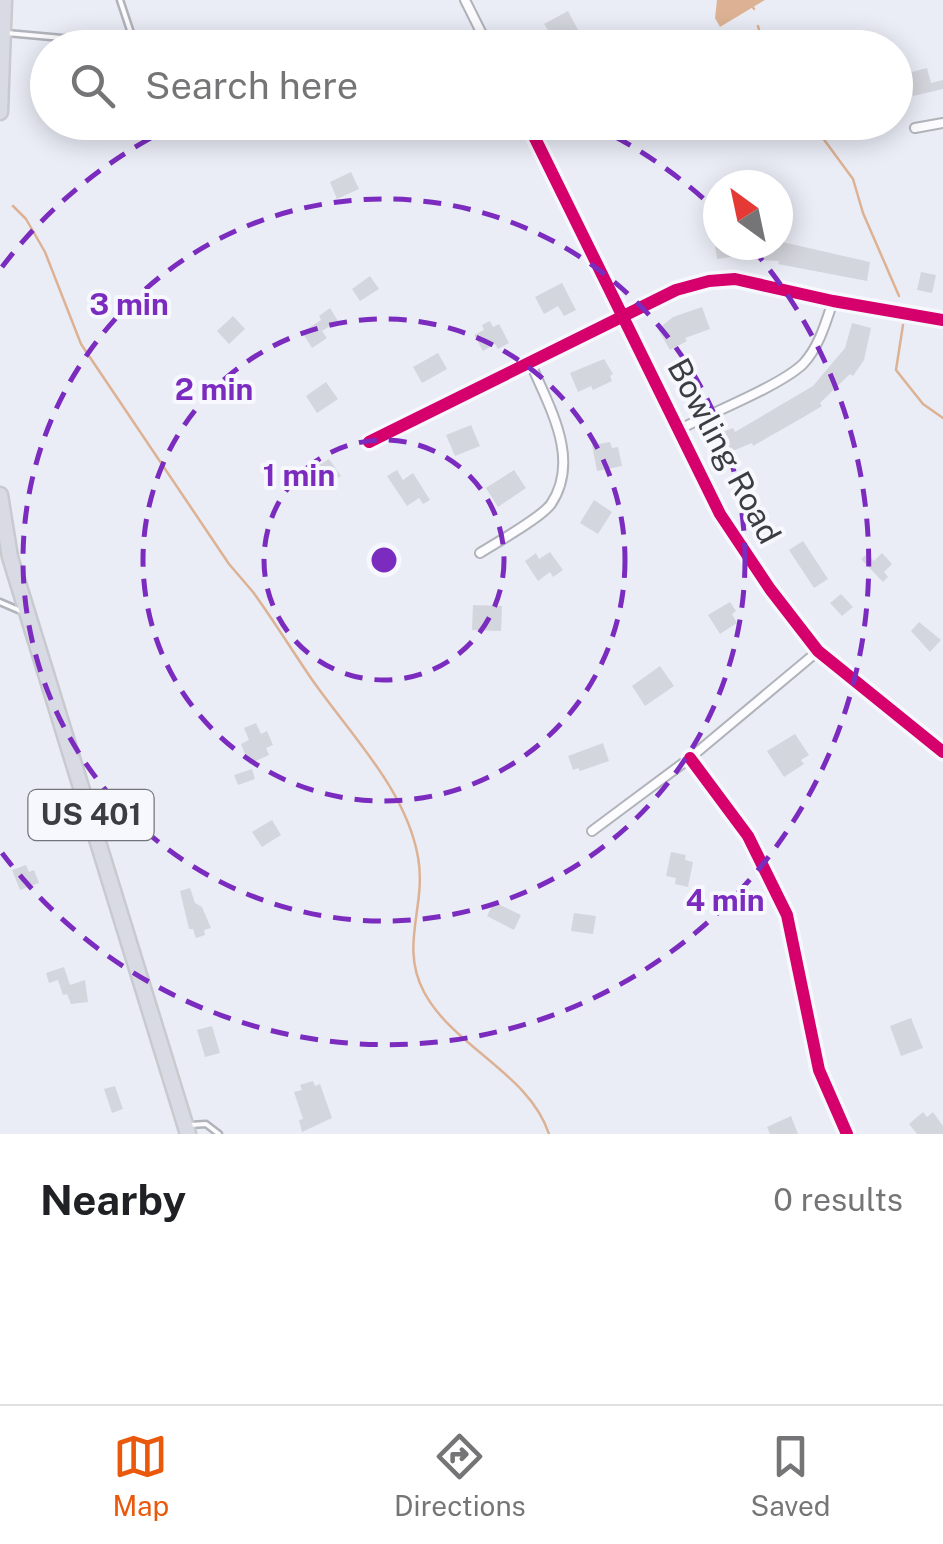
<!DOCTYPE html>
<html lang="en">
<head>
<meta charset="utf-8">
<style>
  :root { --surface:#fff; --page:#f2f2f2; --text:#202124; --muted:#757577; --line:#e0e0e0; --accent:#ea580c }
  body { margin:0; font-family:"Public Sans",sans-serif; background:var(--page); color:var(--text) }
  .compass { position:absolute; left:703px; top:170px; width:90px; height:90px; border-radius:50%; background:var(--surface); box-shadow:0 5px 25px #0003; rotate:327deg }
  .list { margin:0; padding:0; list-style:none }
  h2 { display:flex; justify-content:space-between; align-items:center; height:130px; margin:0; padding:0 40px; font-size:42px }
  h2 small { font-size:32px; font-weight:400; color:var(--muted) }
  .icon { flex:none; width:55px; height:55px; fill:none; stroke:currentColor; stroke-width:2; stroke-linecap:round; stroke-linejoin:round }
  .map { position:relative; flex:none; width:943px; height:1134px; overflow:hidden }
  .search { position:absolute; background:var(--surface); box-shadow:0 5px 25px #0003; left:30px; right:30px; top:30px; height:110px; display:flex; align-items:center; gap:25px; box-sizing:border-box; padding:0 35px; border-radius:55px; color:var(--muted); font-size:38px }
  .sheet { height:270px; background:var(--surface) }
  nav { display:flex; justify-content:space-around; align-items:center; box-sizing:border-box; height:140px; border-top:2px solid var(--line); background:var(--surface); font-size:28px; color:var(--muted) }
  nav a { display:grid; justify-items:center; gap:5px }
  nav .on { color:var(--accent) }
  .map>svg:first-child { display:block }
  .water { fill:#ddb294 }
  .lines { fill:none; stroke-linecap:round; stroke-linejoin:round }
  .stream { stroke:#ddb294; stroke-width:2.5 }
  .building { fill:#d4d6dd }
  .lane-casing { stroke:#b1b3ba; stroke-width:9 }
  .street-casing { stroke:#b1b3ba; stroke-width:12 }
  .highway-casing { stroke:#c9cacf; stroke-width:19 }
  .lane { stroke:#fcfcfe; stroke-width:4 }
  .street { stroke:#fcfcfe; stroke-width:8 }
  .highway { stroke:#d9dbe4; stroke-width:14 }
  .cycleway-casing { stroke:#f6f8fe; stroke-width:19 }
  .cycleway { stroke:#d6006c; stroke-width:12 }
  .ring { fill:none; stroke:#7b2cbf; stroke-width:5; stroke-dasharray:18 12 }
  .labels { text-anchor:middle; stroke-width:8; stroke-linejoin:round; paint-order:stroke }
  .shield { fill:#f6f8fe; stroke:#73757b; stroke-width:2.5 }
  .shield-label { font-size:30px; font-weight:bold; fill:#3b3d43 }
  .street-label { font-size:32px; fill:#3b3d43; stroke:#f6f8fe }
  .centre { fill:#7b2cbf; stroke:#f6f8fe; stroke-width:5 }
  .ring-label { font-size:30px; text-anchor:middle; font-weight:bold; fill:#7b2cbf; stroke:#f6f8fe; stroke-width:8; stroke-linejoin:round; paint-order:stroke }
</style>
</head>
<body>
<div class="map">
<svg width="943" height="1134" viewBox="0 0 943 1134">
  <rect width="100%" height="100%" fill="#eaedf6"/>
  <path class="water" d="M717 0H765L720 27 715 18Z"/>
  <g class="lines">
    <path class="stream" d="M749 0 754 9
      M758 26 764 48
      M811 122 853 179 863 213 899 296
      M13 206 26 219 45 252 81 344 229 564 253 592C274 621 293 652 313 681 351 735 406 790 418 857 427 906 399 945 424 992 454 1048 529 1073 549 1134
      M903 325 896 370 923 404 943 418"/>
  </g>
  <path class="building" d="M568 11 584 41 573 48H560L544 24Z
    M927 68 931 83 943 80V89L913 96 908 73Z
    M351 172 359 189 337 199 330 182Z
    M778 241 870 262 867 281 778 264 779 261 745 259V255L717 259 715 245H778Z
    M921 272 936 275 932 293 917 290Z
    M370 276 379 289 360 301 352 289Z
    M562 283 576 310 564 316 558 306 544 314 535 297Z
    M702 307 710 329 685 338 687 341 670 350 658 329 673 317Z
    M330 308 338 321 322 331 327 338 312 348 302 332 321 320 319 316Z
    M233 316 245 329 229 344 217 331Z
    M490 321 493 327 499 324 509 343 498 349 495 344 483 351 474 335 484 330 482 325Z
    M852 323 871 328 864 360 853 376 850 374 820 403 822 406 802 418 753 446 752 443 723 455 715 435 733 428 735 432 813 386 845 348Z
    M438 353 447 369 422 383 413 367Z
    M604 359 613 374 610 376 612 381 593 390 591 386 578 392 570 373Z
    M326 382 338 399 317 413 306 396Z
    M471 425 480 446 455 456 446 435Z
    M610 442 612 448 618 447 622 466 597 471 592 445Z
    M329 459 341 476 323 487 312 470Z
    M397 470 403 480 413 473 430 500 423 504 419 498 407 506 387 476Z
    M514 470 526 488 498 507 486 488Z
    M594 500 612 512 598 534 580 523Z
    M803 541 828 579 814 588 789 550Z
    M550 552 563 570 553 577 550 572 538 581 525 561 536 553 539 559Z
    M882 553 892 564 884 572 888 577 883 582 861 559 867 554 874 561Z
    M841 594 853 607 842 616 830 603Z
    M730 602 736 611 732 614 737 623 720 634 708 615Z
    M473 605 502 606 501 631 472 630Z
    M919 622 941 640 930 652 911 631Z
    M660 666 674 686 645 706 632 686Z
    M256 723 261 734 267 731 273 745 266 748 269 755 249 764 241 744 249 740 244 728Z
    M795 734 809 755 801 760 804 764 784 777 767 751Z
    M603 743 609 761 580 771 578 768 573 770 568 756Z
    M252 769 255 779 238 785 234 775Z
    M272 820 281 835 262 847 252 832Z
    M671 852 686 855 685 860 693 862 688 887 675 884 676 878 666 876Z
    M26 865 29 872 34 870 39 883 20 890 12 870Z
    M190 888 195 903 202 907 211 928 204 930 205 935 196 938 193 929H189L180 891Z
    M494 902 521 915 514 930 487 916Z
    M574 913 596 916 593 934 571 931Z
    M64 967 70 985 85 980 88 1002 71 1004 67 994 63 995 58 980 49 983 46 973Z
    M911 1018 923 1048 901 1056 890 1026Z
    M212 1026 220 1053 205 1057 197 1030Z
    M313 1081 315 1086 320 1084 332 1118 302 1132 299 1120 303 1119 294 1092 302 1090 300 1085Z
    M115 1086 123 1109 112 1113 104 1089Z
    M923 1112 927 1117 933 1112 943 1126V1134H917L909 1124Z
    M791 1116 798 1134H770L767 1127Z"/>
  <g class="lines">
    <g class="lane-casing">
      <path id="lane" d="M7 33 128 44 132 36 120 0
        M0 602 23 612
        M190 1125 206 1124 219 1134"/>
    </g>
    <g class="street-casing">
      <path id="street" d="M465 0 489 48
        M527 122 720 514 770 589 818 651 943 752
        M915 128 943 123
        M678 430C709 414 780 386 803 364 819 347 826 322 833 301
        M369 442 676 290 709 281 735 279 833 301 943 320
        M480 553C496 543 542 517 551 504 581 459 549 407 531 364
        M690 758 748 836 787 915 819 1070 847 1134
        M592 831 690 758 818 651"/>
    </g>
    <g class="highway-casing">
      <path id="highway" d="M0 112 4 0
        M0 495 10 557 188 1134"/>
    </g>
    <use href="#lane" class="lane"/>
    <use href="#street" class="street"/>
    <use href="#highway" class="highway"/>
    <g class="cycleway-casing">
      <path id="cycleway" d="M527 122 720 514 770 589 818 651 943 752
        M369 442 676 290 709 281 735 279 833 301 943 320
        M690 758 748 836 787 915 819 1070 847 1134"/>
    </g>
    <use href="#cycleway" class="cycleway"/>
  </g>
  <g class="ring">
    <circle cx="384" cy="560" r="120"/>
    <circle cx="384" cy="560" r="241"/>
    <circle cx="384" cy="560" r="361"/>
    <path d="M2 267A482 482 0 0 1 180 123M588 123A482 482 0 0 1 716 210M751 247A482 482 0 1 1 2 853"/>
  </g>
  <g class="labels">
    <rect class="shield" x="28.5" y="790" width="125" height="50" rx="8"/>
    <g class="shield-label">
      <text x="91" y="825">US 401</text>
    </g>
    <g class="street-label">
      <text transform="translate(724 451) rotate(62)" y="11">Bowling Road</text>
    </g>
  </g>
  <circle cx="384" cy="560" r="15" class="centre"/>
  <g class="ring-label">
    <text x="129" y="315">3 min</text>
    <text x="214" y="400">2 min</text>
    <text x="299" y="486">1 min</text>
    <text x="725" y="911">4 min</text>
  </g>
</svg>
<svg class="compass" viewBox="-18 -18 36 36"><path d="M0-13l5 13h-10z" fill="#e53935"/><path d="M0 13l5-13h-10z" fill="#757577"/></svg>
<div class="search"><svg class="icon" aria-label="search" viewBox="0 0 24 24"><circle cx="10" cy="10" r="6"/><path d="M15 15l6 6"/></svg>Search here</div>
</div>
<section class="sheet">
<h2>Nearby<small>0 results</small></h2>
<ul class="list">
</ul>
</section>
<nav>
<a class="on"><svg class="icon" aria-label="map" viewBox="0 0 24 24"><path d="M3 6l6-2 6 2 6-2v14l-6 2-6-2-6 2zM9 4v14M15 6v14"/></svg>Map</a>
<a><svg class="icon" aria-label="directions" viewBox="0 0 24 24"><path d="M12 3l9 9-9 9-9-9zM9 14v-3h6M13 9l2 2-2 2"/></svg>Directions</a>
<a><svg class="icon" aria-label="saved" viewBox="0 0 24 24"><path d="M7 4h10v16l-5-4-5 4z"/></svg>Saved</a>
</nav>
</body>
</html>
